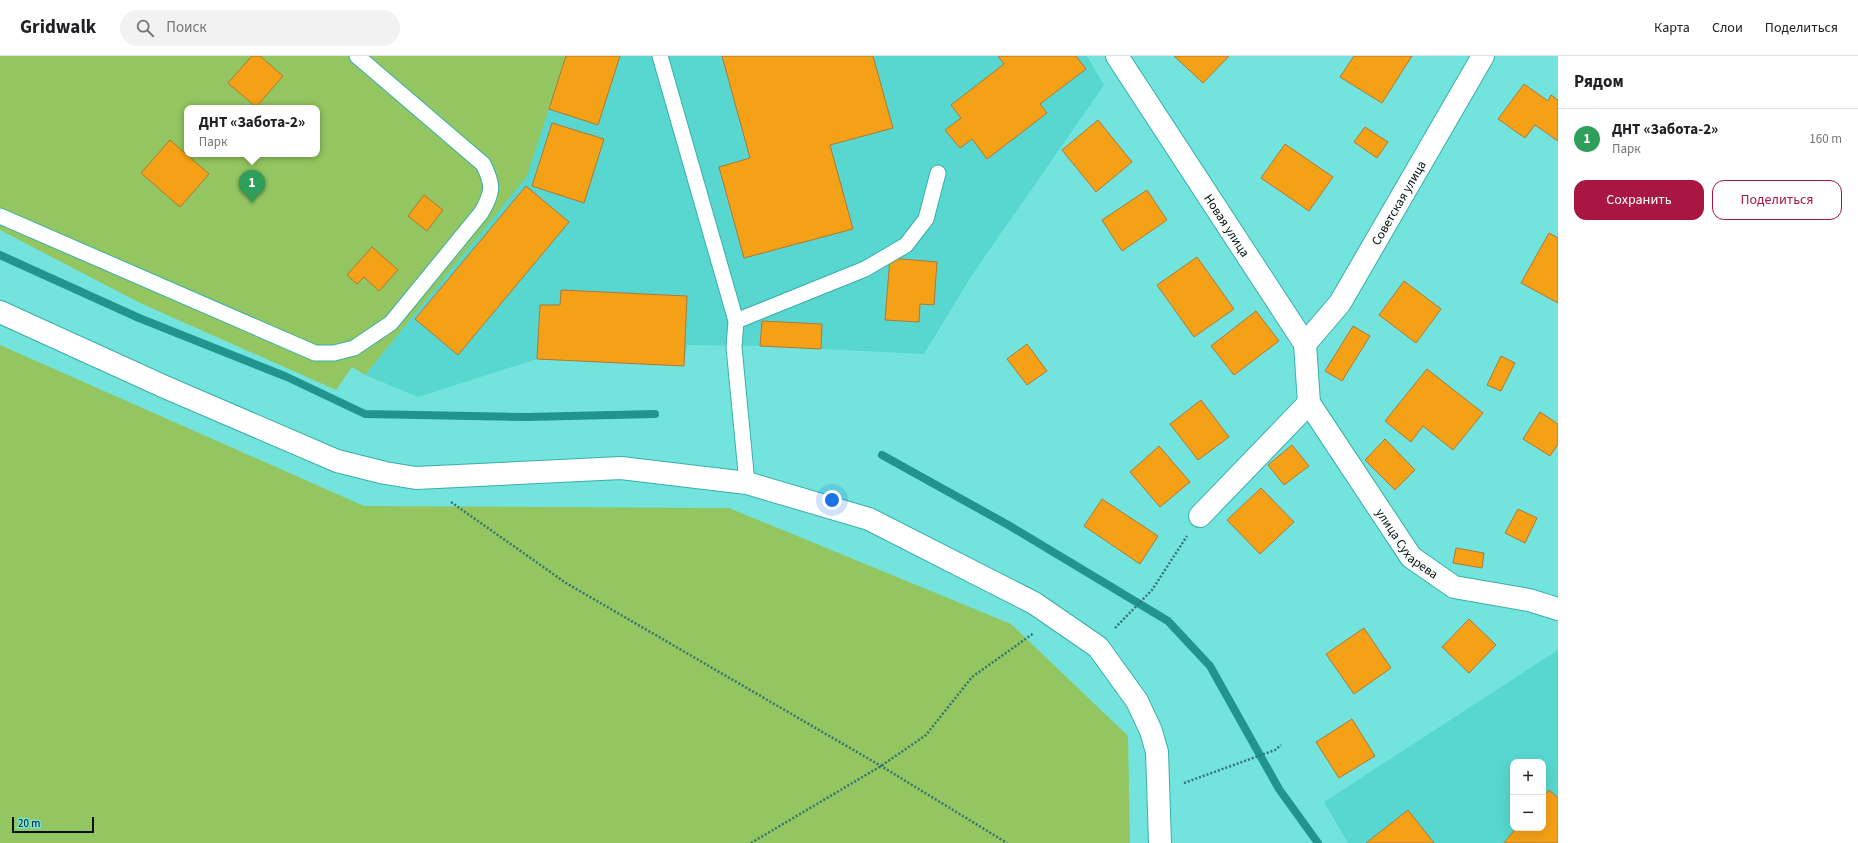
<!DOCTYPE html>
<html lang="ru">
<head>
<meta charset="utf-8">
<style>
  :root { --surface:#fff; --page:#f2f2f2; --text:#202124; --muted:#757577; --line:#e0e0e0; --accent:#aa1644 }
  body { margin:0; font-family:"Source Sans 3",sans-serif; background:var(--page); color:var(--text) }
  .controls { position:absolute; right:12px; bottom:12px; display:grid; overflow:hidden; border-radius:8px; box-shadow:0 4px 16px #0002 }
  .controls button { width:36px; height:36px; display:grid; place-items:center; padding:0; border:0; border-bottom:1px solid var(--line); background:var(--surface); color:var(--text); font:20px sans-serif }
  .scale { position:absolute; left:12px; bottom:10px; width:82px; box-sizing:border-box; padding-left:4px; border:2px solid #00100f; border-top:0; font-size:11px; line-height:14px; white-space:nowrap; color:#00100f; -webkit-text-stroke:3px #73e3dd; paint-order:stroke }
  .you { position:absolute; left:832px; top:444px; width:14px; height:14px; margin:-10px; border:3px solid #fff; border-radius:50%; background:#1a73e8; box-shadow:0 0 0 6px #1a73e833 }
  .badge { display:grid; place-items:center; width:26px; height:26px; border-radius:50%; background:var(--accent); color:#fff; font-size:13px; font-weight:700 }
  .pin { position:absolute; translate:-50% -33px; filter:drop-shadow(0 1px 2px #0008) }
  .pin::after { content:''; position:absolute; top:21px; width:14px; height:12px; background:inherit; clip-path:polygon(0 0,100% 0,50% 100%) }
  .popup { position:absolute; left:184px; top:49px; width:136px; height:52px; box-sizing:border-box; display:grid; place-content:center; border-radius:8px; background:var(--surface); filter:drop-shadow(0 1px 3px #0005); font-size:13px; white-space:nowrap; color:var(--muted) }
  .popup b { font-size:15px; color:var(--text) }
  .popup::after { content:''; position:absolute; left:50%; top:100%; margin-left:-8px; border:8px solid transparent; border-top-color:var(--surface) }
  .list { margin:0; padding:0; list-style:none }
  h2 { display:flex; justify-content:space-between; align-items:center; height:52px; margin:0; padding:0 16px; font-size:17px }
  h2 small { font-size:13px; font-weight:400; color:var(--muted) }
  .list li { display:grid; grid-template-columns:26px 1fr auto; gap:12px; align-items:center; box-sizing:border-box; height:60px; padding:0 16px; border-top:1px solid var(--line) }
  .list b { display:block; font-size:15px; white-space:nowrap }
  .list p { margin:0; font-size:13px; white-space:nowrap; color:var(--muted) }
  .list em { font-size:13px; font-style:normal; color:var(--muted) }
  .actions { display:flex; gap:8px; padding:12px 16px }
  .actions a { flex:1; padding:9px 0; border:1px solid var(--accent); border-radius:12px; text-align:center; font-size:14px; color:var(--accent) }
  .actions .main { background:var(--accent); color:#fff }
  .icon { flex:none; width:22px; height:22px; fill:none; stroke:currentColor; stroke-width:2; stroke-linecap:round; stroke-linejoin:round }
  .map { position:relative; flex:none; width:1558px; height:787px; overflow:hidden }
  header { display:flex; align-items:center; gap:24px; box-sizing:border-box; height:56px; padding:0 20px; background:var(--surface); border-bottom:1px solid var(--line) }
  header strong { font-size:19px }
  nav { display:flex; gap:22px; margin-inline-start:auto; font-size:14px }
  .search { width:280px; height:36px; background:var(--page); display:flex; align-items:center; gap:10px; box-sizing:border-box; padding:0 14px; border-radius:22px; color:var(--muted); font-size:15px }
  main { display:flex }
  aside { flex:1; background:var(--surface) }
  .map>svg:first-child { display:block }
  .built { fill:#58d7d1; fill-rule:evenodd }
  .green { fill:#93c660; fill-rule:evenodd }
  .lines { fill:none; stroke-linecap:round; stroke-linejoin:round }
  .stream { stroke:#209590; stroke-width:8 }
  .building { fill:#f5a117; stroke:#ab7938 }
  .lane-casing { stroke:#39afaa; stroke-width:17 }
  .street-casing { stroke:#39afaa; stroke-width:24 }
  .path { stroke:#367470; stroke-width:2.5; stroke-dasharray:2 2; stroke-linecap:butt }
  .lane { stroke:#fff; stroke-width:15 }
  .street { stroke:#fff; stroke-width:22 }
  .labels { text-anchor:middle; stroke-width:4; stroke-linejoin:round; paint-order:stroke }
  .street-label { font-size:13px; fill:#00100f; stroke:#73e3dd }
</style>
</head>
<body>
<header>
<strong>Gridwalk</strong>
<div class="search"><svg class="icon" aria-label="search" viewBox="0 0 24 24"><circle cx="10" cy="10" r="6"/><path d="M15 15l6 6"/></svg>Поиск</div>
<nav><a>Карта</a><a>Слои</a><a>Поделиться</a></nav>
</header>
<main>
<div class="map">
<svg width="1558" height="787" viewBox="0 0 1558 787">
  <rect width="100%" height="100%" fill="#73e3dd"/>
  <path class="built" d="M566 0H1087L1104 29 972 219 924 298 760 290 687 289 684 310 537 303 418 341 365 319 526 120Z
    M1558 594V787H1348L1324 746ZM1513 706H1543V772H1513Z"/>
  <path class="green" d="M0 0H566L527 120 365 319 352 311 336 334 140 247 0 174ZM187 52H317V98H187Z
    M0 289 364 450 729 452 1011 568 1128 680 1130 787H0Z"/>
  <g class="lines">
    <path class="stream" d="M0 199 139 262 287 321 365 358 526 361 655 358
      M882 399 1010 470 1168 565 1210 610 1279 733 1318 787"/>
  </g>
  <path class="building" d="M252 0H260L283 20 256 51 228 27Z
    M566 0H620L598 69 549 53Z
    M722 0H873L893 72 830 89 853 173 744 202 719 111 750 102Z
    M998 0H1076L1086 13 1040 48 1047 57 987 103 972 83 960 92 945 74 961 62 951 49 1004 8Z
    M1174 0H1229L1203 27Z
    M1354 0H1412L1382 47 1340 21Z
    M1524 28 1548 45 1551 39 1558 44V85L1535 69 1525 82 1498 63Z
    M1098 64 1132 106 1096 136 1062 94Z
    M552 67 604 83 584 147 532 130Z
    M1365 71 1388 86 1377 102 1354 86Z
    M170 84 209 118 180 151 141 117Z
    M1285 88 1333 121 1309 155 1261 122Z
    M526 130 569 166 458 299 415 263Z
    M1147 134 1167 164 1122 195 1102 164Z
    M424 139 443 154 427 175 408 160Z
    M1549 177 1558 182V247L1521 227Z
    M372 191 398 214 379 235 364 221 357 228 347 219Z
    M1197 201 1234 253 1194 281 1157 229Z
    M890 202 937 206 934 249 920 248 919 266 885 264Z
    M1404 225 1441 253 1416 287 1379 259Z
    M561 234 687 240 684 310 537 303 540 249H560Z
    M1256 255 1279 285 1234 319 1211 290Z
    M762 265 822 268 821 293 760 290Z
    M1353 270 1370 280 1342 325 1325 315Z
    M1027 288 1047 315 1027 329 1007 303Z
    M1501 300 1515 307 1501 335 1487 329Z
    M1427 313 1483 357 1453 394 1423 370 1411 386 1385 365Z
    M1201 344 1229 381 1198 404 1170 368Z
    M1540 356 1558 368V388L1550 400 1523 383Z
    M1385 383 1415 414 1395 434 1365 404Z
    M1292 389 1309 410 1284 429 1268 409Z
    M1159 390 1190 426 1160 451 1130 416Z
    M1261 432 1294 466 1260 498 1227 464Z
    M1102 443 1158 480 1140 508 1084 470Z
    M1518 453 1537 462 1525 487 1505 477Z
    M1456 492 1484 497 1482 512 1453 507Z
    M1469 563 1496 589 1469 617 1442 591Z
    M1364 572 1391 612 1354 638 1326 598Z
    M1352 663 1375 700 1339 722 1316 686Z
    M1549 734 1558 742V787H1504L1516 772H1543V741Z
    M1408 754 1434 787H1366Z"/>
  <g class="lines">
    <g class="lane-casing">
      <path id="lane" d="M660 0 736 265 734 291 747 427
        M0 160 315 297H334L354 292 391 267 481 157C493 137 494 129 483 108L357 0
        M736 265 865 213 906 189 926 163 938 117"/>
    </g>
    <g class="street-casing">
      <g id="street">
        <path id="s1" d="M1117 0 1305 288 1309 347"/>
        <path d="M0 256 165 331 337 405 385 417 416 422 621 412 747 427 869 463 1034 547 1098 591 1137 645 1151 675 1157 696 1160 787"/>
        <path id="s2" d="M1305 288 1340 247 1483 0"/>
        <path id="s3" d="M1309 347 1411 501 1454 531 1529 544 1558 553"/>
        <path d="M1200 460 1309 347"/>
      </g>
    </g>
    <path class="path" d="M451 446 566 527 881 710 1007 787
      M1115 572 1152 534 1187 480
      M1184 727 1275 694 1281 689
      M751 787 881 710 926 679 972 621 1034 577"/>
    <use href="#lane" class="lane"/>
    <use href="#street" class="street"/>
  </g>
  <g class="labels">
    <g class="street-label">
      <text dy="5" stroke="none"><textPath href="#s2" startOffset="170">Советская улица</textPath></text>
      <text dy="5" stroke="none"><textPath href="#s1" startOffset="202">Новая улица</textPath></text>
      <text dy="5" stroke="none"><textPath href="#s3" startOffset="172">улица Сухарева</textPath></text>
    </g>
  </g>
</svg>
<div class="controls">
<button>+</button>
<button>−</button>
</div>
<div class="scale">20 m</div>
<div class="you"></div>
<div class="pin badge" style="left:252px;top:147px;background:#2e9e5b">1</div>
<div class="popup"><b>ДНТ «Забота-2»</b>Парк</div>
</div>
<aside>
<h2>Рядом<small></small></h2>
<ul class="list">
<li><span class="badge" style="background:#2e9e5b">1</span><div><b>ДНТ «Забота-2»</b><p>Парк</p></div><em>160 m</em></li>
</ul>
<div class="actions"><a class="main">Сохранить</a><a>Поделиться</a></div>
</aside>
</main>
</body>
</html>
